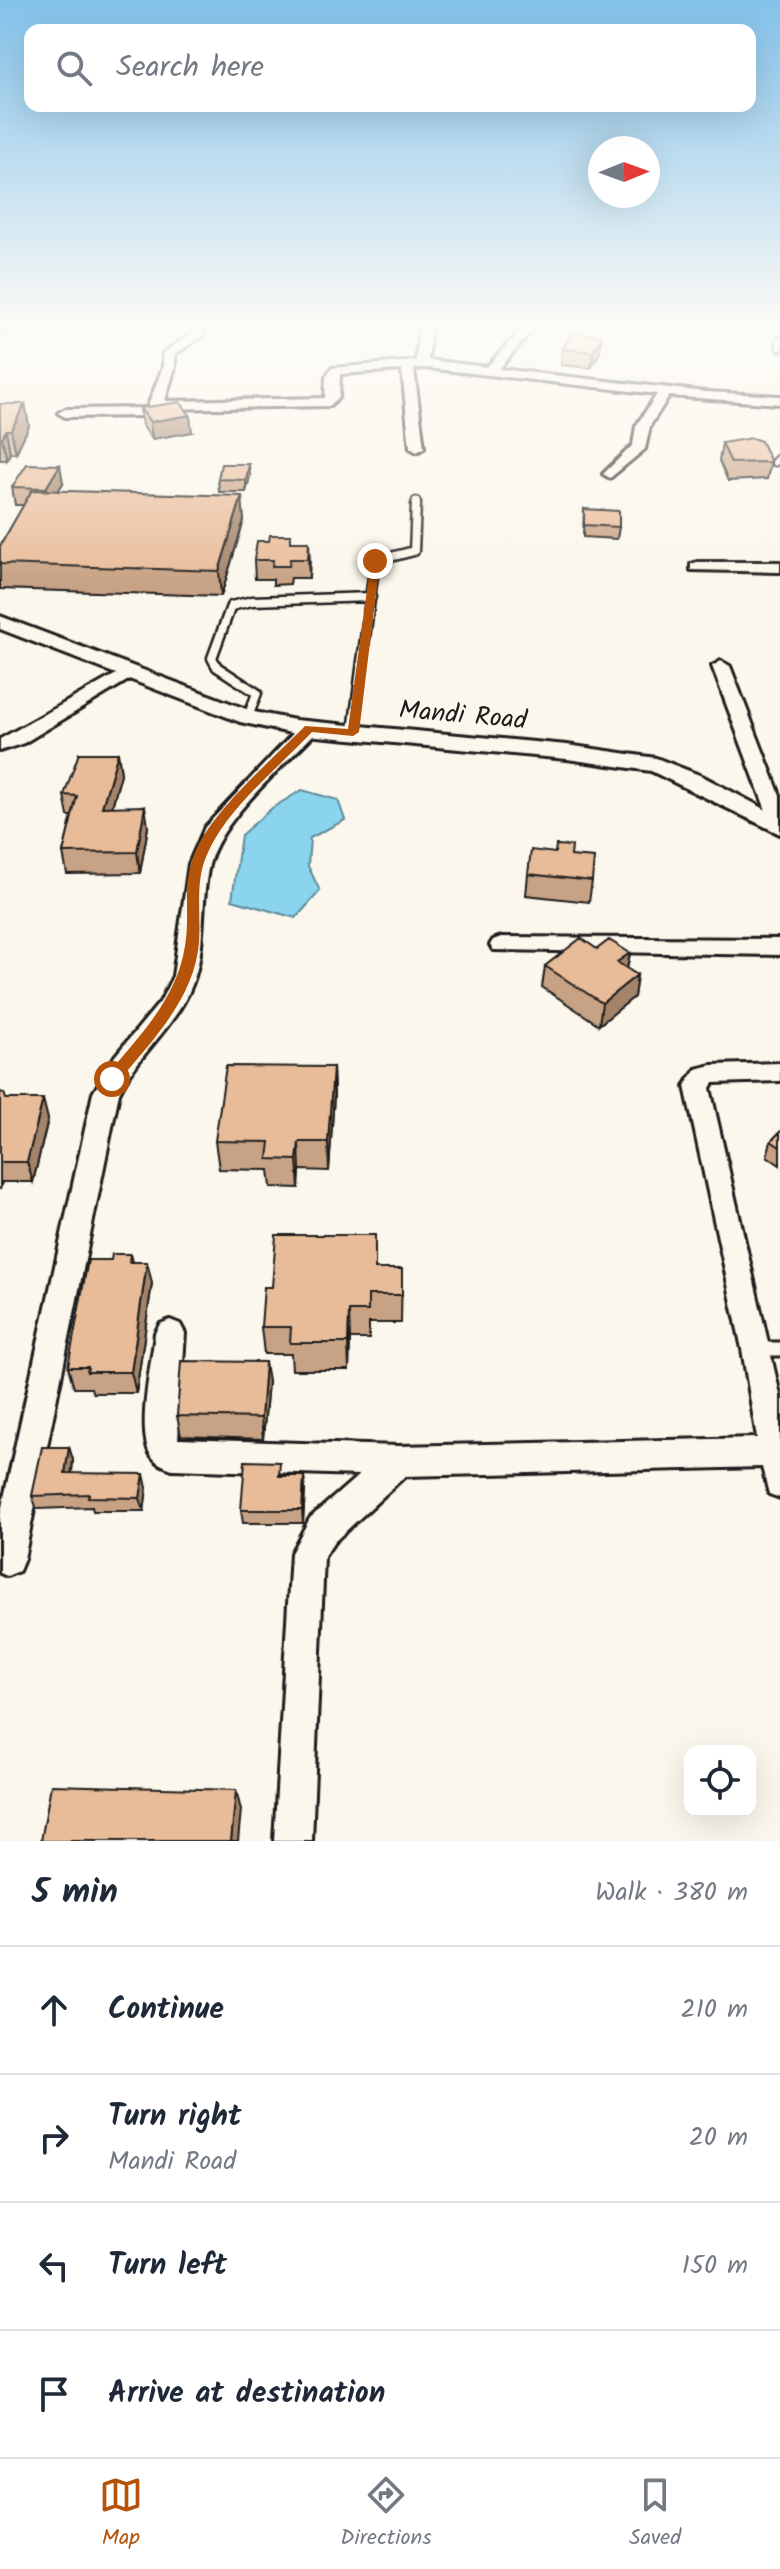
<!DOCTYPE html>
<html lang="en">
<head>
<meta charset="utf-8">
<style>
  :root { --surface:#fff; --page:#f2f2f3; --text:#1f2937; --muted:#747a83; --line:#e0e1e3; --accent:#b45309 }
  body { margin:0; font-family:Kalam,sans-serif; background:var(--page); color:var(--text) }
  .controls { position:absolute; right:24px; bottom:24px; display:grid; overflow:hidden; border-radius:16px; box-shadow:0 8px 32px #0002 }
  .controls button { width:72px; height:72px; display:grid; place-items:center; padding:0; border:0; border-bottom:2px solid var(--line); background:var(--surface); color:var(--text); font:40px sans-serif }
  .compass { position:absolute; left:588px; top:136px; width:72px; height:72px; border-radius:50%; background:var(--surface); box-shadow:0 8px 32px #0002; rotate:89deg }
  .stop { position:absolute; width:24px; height:24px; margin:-18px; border:6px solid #b45309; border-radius:50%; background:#fff }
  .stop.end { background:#b45309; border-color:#fff; box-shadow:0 2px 8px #0008 }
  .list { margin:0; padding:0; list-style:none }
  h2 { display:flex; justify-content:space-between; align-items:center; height:104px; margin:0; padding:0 32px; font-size:34px }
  h2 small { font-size:26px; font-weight:400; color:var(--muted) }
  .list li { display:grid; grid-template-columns:52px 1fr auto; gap:24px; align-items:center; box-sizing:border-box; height:128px; padding:0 32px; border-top:2px solid var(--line) }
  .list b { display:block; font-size:30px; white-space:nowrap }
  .list p { margin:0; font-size:26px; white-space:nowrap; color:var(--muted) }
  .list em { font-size:26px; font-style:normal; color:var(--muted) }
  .icon { flex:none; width:44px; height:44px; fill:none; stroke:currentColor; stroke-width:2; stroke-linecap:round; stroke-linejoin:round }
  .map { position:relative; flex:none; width:780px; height:1841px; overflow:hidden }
  .search { position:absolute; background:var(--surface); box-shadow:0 8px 32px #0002; left:24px; right:24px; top:24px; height:88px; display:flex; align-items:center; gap:20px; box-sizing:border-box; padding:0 28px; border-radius:16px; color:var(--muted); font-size:30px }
  .sheet { height:616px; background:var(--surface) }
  nav { display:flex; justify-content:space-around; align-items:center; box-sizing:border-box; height:112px; border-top:2px solid var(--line); background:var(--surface); font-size:22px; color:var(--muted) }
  nav a { display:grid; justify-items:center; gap:4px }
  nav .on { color:var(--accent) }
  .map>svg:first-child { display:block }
  .water { fill:#8bd4ed; stroke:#5f8a99; stroke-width:2 }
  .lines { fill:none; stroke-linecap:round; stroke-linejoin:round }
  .service-far2-casing { stroke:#1c1c1c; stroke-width:11 }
  .service-far1-casing { stroke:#1c1c1c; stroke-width:13 }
  .service-casing { stroke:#1c1c1c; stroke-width:19 }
  .minor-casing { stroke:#1c1c1c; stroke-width:6 }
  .tertiary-casing { stroke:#1c1c1c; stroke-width:6 }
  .service-far2 { stroke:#fbf7ec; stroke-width:7 }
  .service-far1 { stroke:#fbf7ec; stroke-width:8 }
  .service { stroke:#fbf7ec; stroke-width:13 }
  .minor { fill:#fbf7ec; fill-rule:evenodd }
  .tertiary { fill:#fbf7ec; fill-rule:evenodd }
  .wall { fill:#c8a284; stroke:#1c1c1c; stroke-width:2 }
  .shaded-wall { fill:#a3846b; stroke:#1c1c1c; stroke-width:2 }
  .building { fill:#e9bc99; stroke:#1c1c1c; stroke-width:2 }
  .route { fill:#b45309 }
  .labels { text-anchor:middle; stroke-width:6; stroke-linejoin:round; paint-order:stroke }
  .street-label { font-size:26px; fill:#1c1c1c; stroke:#fbf7ec }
</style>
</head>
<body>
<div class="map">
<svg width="780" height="1841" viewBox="0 0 780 1841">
  <rect width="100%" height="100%" fill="#fbf7ec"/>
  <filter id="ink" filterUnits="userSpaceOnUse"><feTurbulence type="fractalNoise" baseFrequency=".0125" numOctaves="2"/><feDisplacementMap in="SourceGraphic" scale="16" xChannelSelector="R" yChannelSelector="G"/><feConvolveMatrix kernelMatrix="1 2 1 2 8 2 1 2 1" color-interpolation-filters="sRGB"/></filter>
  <g filter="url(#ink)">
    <path class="water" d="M302 790 338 800 345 820 310 838 308 866 320 891 296 918 232 900 241 835 272 808Z"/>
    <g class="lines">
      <g class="service-far2-casing">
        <path id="service-far2" d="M780 340V347
          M775 462 780 457
          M416 506V501"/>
      </g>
      <g class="service-far1-casing">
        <path id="service-far1" d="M248 717 257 693 217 667 212 658 231 606 252 601 371 597
          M353 731 375 561 414 551 416 504"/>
      </g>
      <g class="service-casing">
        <path id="service" d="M758 1349H780"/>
      </g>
      <g class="minor-casing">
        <path id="minor" d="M0 328H72L66 331H0Z
          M192 328H204L203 336 175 354V367L165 401 325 398 326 377 332 368 416 361 419 328H431L428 360 487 367 522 328H534L499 369 706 392 780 396V404L669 396 650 426 645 449 610 478 603 474 633 445 636 426 657 394 427 368 414 369 424 448 417 452 410 448 402 370 340 374 339 397 329 406 161 409 151 416 65 417 58 413 65 409 147 408 163 367V353L191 334Z
          M697 562H780V572L691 570V564Z
          M721 661 730 666 780 795V827L770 821 712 666Z
          M129 667 135 668 138 672 135 676 24 743 0 751V739Z
          M309 722 318 728 316 732C283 767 220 819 209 865 199 907 208 952 189 992 171 1030 137 1056 119 1093L24 1559 19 1571 7 1576 0 1573V1516L93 1093 115 1056 160 1002 173 976 189 864 205 827 302 724Z
          M501 937 780 939V955L493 950 490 945 493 940Z
          M780 1063V1081L713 1083 710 1088 780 1395V1498L769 1494 762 1467 405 1476 334 1542 324 1557 312 1841H274L291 1553 310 1518 359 1475 172 1469C164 1466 156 1463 151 1455 136 1432 152 1362 155 1333L160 1324 170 1320 180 1324 185 1333 178 1439 398 1446 757 1438 742 1349 685 1086 696 1069 712 1065Z"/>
      </g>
      <g class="tertiary-casing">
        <path id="tertiary" d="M0 616 254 712 295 720 567 745 656 758 702 776 780 817V834L651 771 567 759 295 734 240 722 0 629Z"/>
      </g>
      <use href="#service-far2" class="service-far2"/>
      <use href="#service-far1" class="service-far1"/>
      <use href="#service" class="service"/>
      <use href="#minor" class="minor"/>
      <use href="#tertiary" class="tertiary"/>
    </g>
    <path class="wall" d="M562 349 600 352 591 368 561 365Z
      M0 404H25L29 426 16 453H10L7 460H0Z
      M140 408 192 432 152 439 142 425Z
      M722 443 771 462 767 479 728 481 719 461Z
      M250 476 246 492H219L218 479Z
      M63 483 58 491 244 520 221 596 0 589V546L24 505H15L12 487Z
      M584 509 619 527 617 539 583 537Z
      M291 535V542H309V578H291L290 584 273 585V579H255L254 560 269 541Z
      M118 753 121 774 112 807 148 827 140 873 67 874 63 853 72 816H68L64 795Z
      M555 853 571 856 592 881 589 902 526 895 528 874Z
      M597 949 630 953 627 969 637 975 634 997 599 1025 542 987 545 966Z
      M333 1067 334 1095 329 1171 300 1170 299 1188 271 1187 269 1170 219 1169 215 1141Z
      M0 1092 6 1099 48 1119 33 1182H2L0 1190Z
      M780 1132V1165L767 1156 771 1141Z
      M130 1254 132 1262 152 1283 136 1393H93L91 1388H74L68 1367 111 1260Z
      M376 1269H402L401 1323H369V1339H350L349 1370H292L291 1354H264L261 1327 272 1287Z
      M268 1382 263 1439 181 1436 177 1416Z
      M69 1447 73 1460 72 1473 147 1488 144 1511H93L92 1507 37 1509 32 1496Z
      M282 1476H304L305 1490 303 1523H243L241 1510Z"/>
    <path class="shaded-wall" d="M602 336 600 352 591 368 593 352Z
      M25 404 29 426 16 453 11 430Z
      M190 415 192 432 152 439 150 422Z
      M6 430 10 453 7 460 2 438Z
      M249 464 250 476 246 492V480Z
      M60 465 63 483 49 506 46 488Z
      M242 496 244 520 221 596 219 571Z
      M309 542 310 561 309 578 308 559Z
      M118 753 121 774 106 828 102 807Z
      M145 806 148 827 140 873 137 852Z
      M630 953 626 974 617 962Z
      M637 975 634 997 599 1025 602 1003Z
      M333 1067 334 1095 329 1171 328 1142Z
      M43 1099 48 1119 33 1182 27 1162Z
      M299 1142 300 1170 299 1188 297 1160Z
      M147 1262 152 1283 136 1393 131 1372Z
      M349 1311 350 1339 349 1370 348 1343Z
      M265 1362 268 1382 263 1439 261 1418Z
      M69 1447 73 1460 70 1487 65 1473Z
      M144 1474 147 1488 144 1511 140 1498Z
      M304 1476 305 1490 303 1523 302 1510Z
      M236 1790 241 1810 238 1841H231Z"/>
    <path class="building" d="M572 333 602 336 593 352 562 349Z
      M180 402 190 415 150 422 140 408Z
      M0 404H25L11 430H6L2 438H0Z
      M752 438 761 441 771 462 731 463 722 443Z
      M27 464 60 465 46 488 12 487Z
      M221 464H249L246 480 218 479Z
      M32 490 242 496 219 571 0 564V546Z
      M584 509 619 511V527L584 525Z
      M270 535H291L290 542H309L308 559H290L289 566H272L273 560H254L257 541H269Z
      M79 753H118L102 807 145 806 137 852 63 853 77 796 64 795Z
      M556 845 572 846 571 856 594 858 592 881 528 874 531 850 555 853Z
      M581 938 597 949 609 940 630 953 617 962 637 975 602 1003 545 966Z
      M226 1066 333 1067 328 1142H299L297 1160 268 1159 270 1142 215 1141Z
      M0 1092 4 1093 6 1099H43L27 1162H0Z
      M780 1132V1147L771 1141Z
      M276 1235H375V1269H402V1295H368V1311H349L348 1343H290L291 1327H261L264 1287H272Z
      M112 1254H130L129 1262H147L131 1372H87L88 1367H68L88 1260H111Z
      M181 1361 265 1362 261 1418 177 1416Z
      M42 1447H69L65 1473 144 1474 140 1498 88 1497 89 1494 32 1496Z
      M245 1461 280 1462 279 1476H304L302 1510H241Z
      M51 1785 236 1790 231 1841H41Z"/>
  </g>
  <linearGradient id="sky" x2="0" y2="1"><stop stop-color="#83c1ea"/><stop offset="0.56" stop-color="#fdfbf6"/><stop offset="1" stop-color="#fdfbf6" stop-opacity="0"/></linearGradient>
  <rect width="780" height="585" fill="url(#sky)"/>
  <path class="route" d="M375 558 380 561 359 732 353 736 312 732C277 769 225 810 206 857 195 883 201 915 199 942 195 998 151 1042 117 1083H107V1075C139 1036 177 999 185 946 190 918 183 888 192 861 205 816 272 760 305 726L348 729 371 561Z"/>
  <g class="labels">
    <g class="street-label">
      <text transform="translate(463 714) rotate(5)" y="9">Mandi Road</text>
    </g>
  </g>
</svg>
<div class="controls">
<button><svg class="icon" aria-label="locate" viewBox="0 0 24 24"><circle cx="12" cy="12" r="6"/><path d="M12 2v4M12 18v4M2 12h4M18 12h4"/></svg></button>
</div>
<svg class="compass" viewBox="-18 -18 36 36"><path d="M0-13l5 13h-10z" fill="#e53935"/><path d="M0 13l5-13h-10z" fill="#747a83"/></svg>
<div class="stop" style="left:112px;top:1079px"></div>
<div class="stop end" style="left:375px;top:561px"></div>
<div class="search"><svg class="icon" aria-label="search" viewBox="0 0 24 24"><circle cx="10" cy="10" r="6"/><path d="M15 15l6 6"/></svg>Search here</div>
</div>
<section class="sheet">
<h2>5 min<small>Walk · 380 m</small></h2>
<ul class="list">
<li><svg class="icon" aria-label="ahead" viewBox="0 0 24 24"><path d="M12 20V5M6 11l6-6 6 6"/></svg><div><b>Continue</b></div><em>210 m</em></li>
<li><svg class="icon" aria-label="right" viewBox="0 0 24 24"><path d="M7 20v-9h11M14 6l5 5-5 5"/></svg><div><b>Turn right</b><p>Mandi Road</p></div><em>20 m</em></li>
<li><svg class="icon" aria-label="left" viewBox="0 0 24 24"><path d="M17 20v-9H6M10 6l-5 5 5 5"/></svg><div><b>Turn left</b></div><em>150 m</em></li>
<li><svg class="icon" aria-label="arrive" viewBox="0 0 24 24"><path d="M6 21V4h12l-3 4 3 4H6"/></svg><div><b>Arrive at destination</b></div></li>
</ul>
</section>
<nav>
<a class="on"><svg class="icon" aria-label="map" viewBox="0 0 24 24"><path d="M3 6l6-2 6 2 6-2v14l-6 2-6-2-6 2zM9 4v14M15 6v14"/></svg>Map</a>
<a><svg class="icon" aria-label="directions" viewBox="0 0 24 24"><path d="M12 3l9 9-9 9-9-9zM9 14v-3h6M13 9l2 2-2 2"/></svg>Directions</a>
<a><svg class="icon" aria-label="saved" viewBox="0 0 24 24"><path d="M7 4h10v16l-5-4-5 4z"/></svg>Saved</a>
</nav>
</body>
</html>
